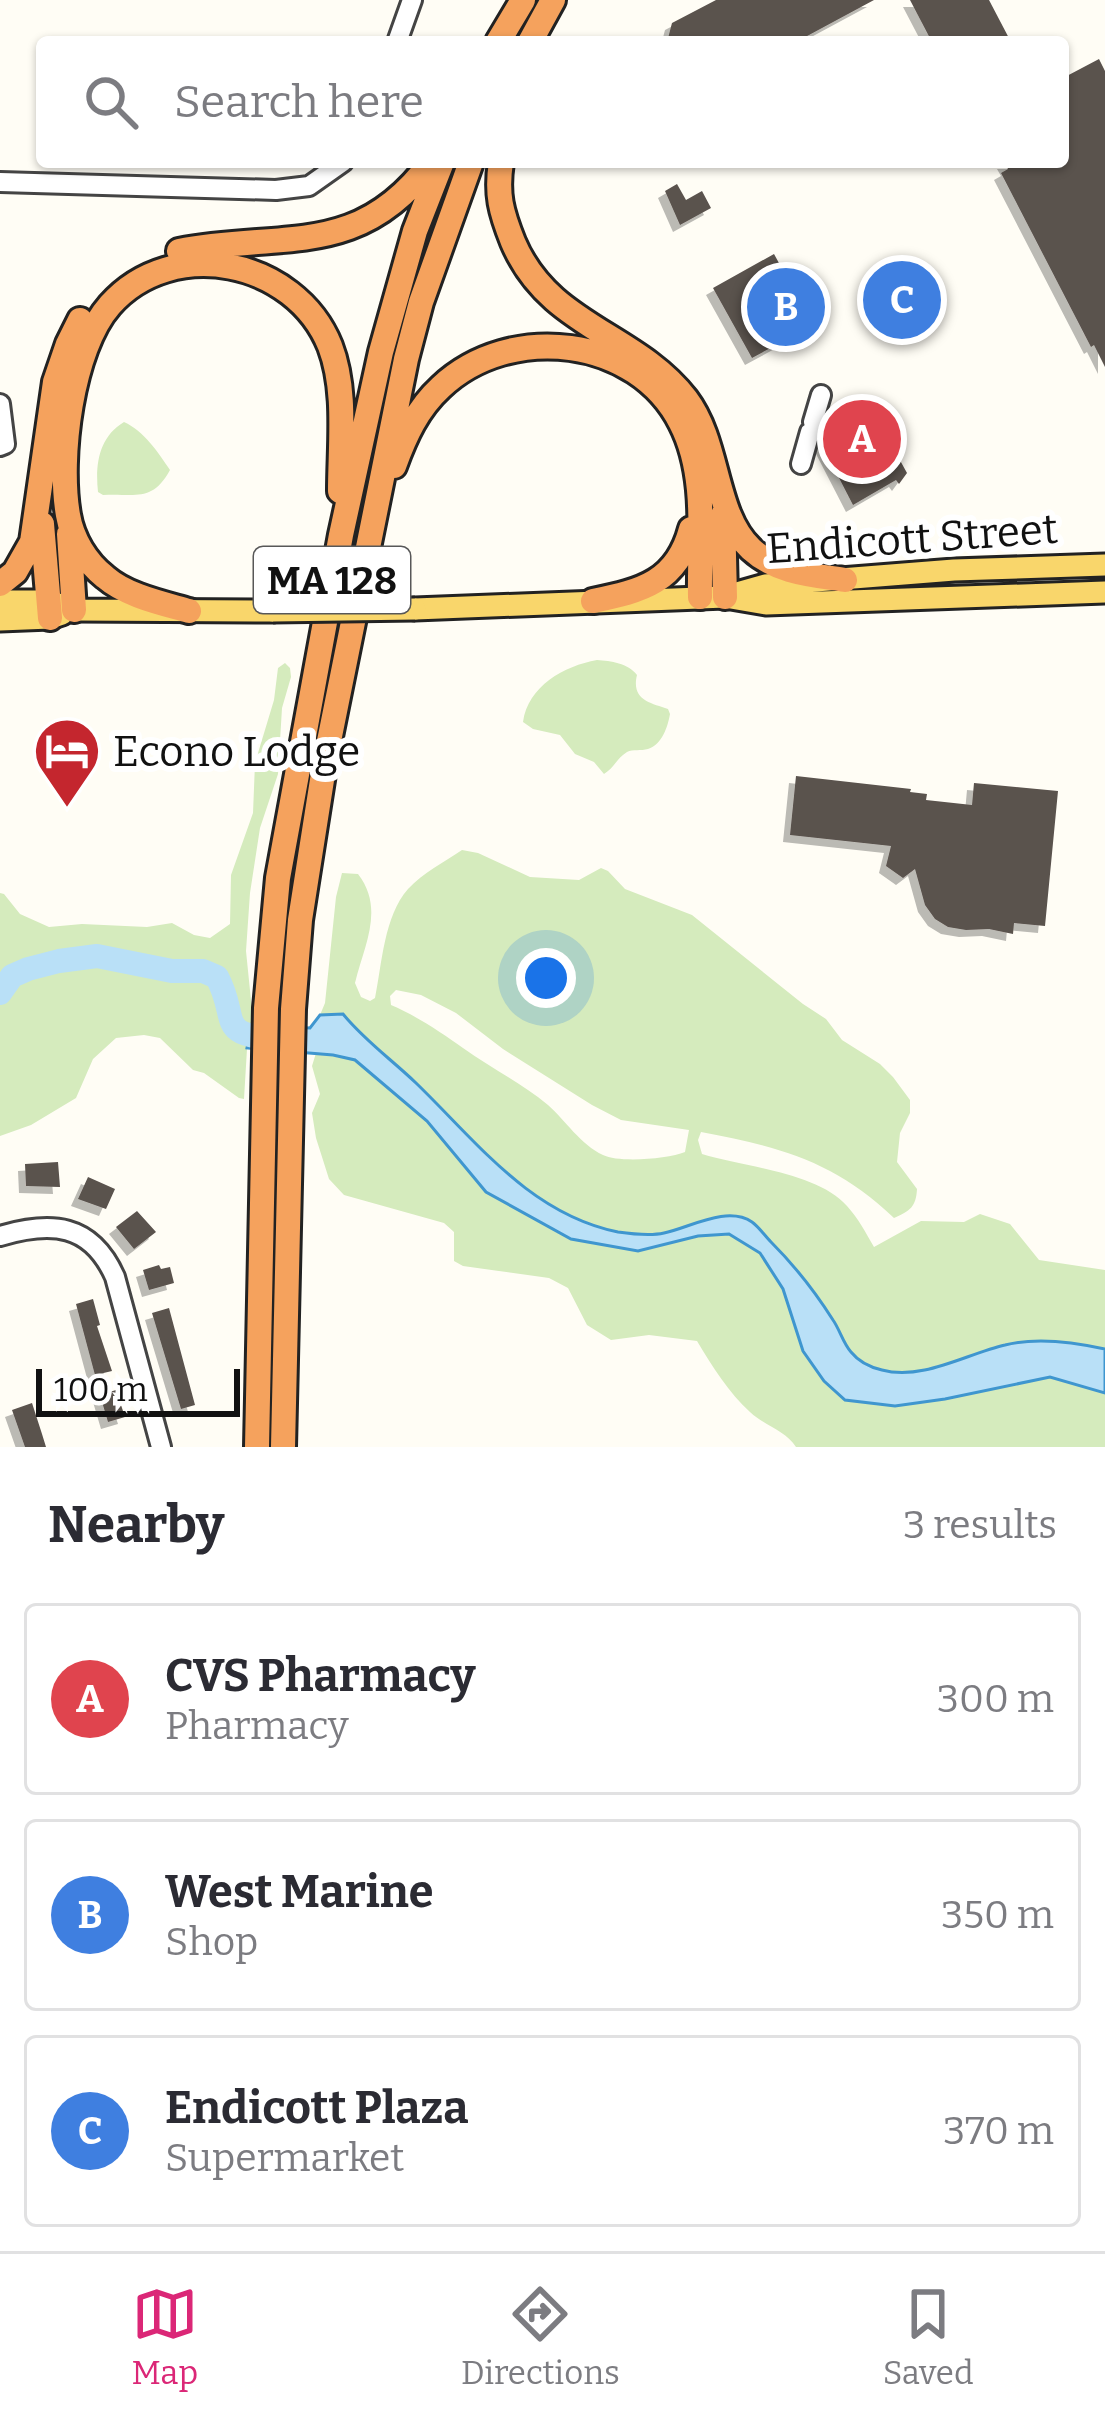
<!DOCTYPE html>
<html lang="en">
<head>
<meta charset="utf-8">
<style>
  :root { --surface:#fff; --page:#f7f7f7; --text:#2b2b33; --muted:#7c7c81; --line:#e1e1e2; --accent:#db2777 }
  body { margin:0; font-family:Bitter,serif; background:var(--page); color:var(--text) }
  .scale { position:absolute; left:36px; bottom:30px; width:204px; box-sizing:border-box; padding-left:12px; border:6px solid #111; border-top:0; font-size:33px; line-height:42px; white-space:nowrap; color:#111; -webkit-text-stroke:9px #fff; paint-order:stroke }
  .you { position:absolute; left:546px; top:978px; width:42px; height:42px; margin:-30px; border:9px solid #fff; border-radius:50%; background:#1a73e8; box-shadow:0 0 0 18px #1a73e833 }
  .badge { display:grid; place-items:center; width:78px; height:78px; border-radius:50%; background:var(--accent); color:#fff; font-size:39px; font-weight:700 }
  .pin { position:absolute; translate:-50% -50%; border:6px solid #fff; box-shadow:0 3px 12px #0006 }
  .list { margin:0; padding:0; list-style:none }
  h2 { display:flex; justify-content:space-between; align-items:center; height:156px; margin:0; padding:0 48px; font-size:51px }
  h2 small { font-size:39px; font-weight:400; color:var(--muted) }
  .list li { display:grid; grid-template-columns:78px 1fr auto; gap:36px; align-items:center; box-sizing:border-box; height:192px; margin:0 24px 24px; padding:0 24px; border:3px solid var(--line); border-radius:12px }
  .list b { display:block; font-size:45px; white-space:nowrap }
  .list p { margin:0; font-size:39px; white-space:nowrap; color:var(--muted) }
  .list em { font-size:39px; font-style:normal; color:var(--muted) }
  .icon { flex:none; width:66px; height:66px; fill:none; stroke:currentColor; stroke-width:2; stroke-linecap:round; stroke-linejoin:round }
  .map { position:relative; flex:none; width:1105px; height:1447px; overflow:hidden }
  .search { position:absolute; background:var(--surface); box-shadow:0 3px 9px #0004; left:36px; right:36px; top:36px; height:132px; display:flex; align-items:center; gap:30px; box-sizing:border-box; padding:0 42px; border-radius:12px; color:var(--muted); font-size:45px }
  .sheet { height:804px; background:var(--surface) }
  nav { display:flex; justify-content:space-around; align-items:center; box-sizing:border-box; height:168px; border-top:3px solid var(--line); background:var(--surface); font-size:33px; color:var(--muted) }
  nav a { display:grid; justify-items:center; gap:6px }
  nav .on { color:var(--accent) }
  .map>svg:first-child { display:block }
  .green { fill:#d5ebbd; fill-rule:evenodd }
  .water { fill:#b9e0f7; stroke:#3f96cf; stroke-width:3 }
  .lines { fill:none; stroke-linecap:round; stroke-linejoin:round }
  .river { stroke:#b9e0f7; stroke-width:24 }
  .building { fill:#5a524d; filter:url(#shadow) }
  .minor-casing { stroke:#444; stroke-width:24 }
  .major-casing { stroke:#222; stroke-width:27 }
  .highway-casing { stroke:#222; stroke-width:30 }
  .minor { stroke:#fff; stroke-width:18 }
  .major { stroke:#f9d66b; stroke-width:21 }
  .highway { stroke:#f5a25d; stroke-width:24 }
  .major-bridge-casing { stroke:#222; stroke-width:27; stroke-linecap:butt }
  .major-bridge { stroke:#f9d66b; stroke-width:21 }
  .labels { text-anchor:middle; stroke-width:12; stroke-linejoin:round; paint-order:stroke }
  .shield { fill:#fff; stroke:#585858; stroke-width:3 }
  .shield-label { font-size:39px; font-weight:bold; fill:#111 }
  .street-label { font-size:42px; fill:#111; stroke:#fff }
  .poi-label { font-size:42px; fill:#111; stroke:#fff; text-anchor:start }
</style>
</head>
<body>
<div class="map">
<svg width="1105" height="1447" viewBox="0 0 1105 1447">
  <defs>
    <filter id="shadow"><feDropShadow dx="-7" dy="7" stdDeviation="0" flood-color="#0004"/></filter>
  </defs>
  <rect width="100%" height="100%" fill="#fffdf5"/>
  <path class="green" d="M124 422C144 431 158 452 170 470 152 503 135 493 103 495L98 492C95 464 99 437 124 422Z
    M597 660C611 661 628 663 637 675 631 700 650 703 668 709L670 714C668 726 662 745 648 749 641 751 633 749 627 752 617 758 614 768 604 774L594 762 575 754 560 735 533 729 523 722C528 686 564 666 597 660Z
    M285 663 290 668 291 677 282 708 278 774 260 828 250 893 246 951 253 1020 247 1049 244 1099 239 1098 204 1073 193 1070 160 1038 144 1035 116 1038 93 1059 76 1098 31 1125 0 1136V893L4 894 20 914 49 927 82 924 147 927 172 923 194 935 210 938 230 924 231 875 253 813 255 763 274 700 278 668Z
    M462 850 478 853 530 877 579 880 601 868 608 871 625 889 692 915 803 1004 826 1019 842 1040 880 1064 893 1077 910 1100V1113L900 1133 897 1162 917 1189C916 1207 910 1211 894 1218 834 1161 780 1147 701 1132L698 1140 702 1154C744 1167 817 1172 847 1206 858 1218 866 1233 874 1247L921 1221 964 1222 980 1214 1010 1224 1039 1260 1105 1270V1349C1076 1342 1042 1339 1012 1343 966 1350 906 1394 860 1361 846 1351 844 1336 835 1323 810 1288 779 1256 752 1222 721 1209 693 1228 662 1234 651 1236 637 1233 625 1232 536 1223 476 1143 417 1084 393 1060 364 1041 343 1014L320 1015 325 1003 336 897 342 873 358 874C385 909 364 945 355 983L361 997 370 1001 375 998C382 964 384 916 408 889 423 873 444 862 462 850ZM396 990 421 995 456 1013 503 1049 592 1105 621 1120 689 1130 685 1152C668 1159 619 1163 603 1155 581 1145 565 1120 548 1105 521 1083 491 1068 463 1048 442 1033 415 1015 391 1005L390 996Z
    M316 1053 355 1060 377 1078 427 1121 486 1192 638 1250 698 1236 729 1234 760 1253 783 1289 803 1351 845 1400 895 1406 945 1399 1050 1377 1105 1393V1447H796C786 1431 765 1426 750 1412 729 1393 712 1366 697 1341L649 1335 611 1340 587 1325 568 1288 549 1278 463 1266 454 1261V1232L444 1223 344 1195 329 1179 316 1138 312 1113 320 1094 312 1066Z"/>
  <path class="water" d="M343 1014C364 1040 391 1059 416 1083 477 1142 530 1214 618 1232 632 1234 651 1236 664 1233 689 1228 727 1205 752 1222 759 1227 765 1236 771 1242 796 1267 814 1290 833 1320 840 1330 843 1343 851 1352 859 1362 869 1367 882 1370 922 1381 966 1354 1005 1345 1036 1337 1074 1342 1105 1349V1393L1050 1377 945 1399 895 1406 845 1400 824 1381 803 1351 783 1289 760 1253 729 1234 698 1236 638 1251 571 1239 486 1192 427 1121 355 1060 333 1055 247 1048 253 1020 289 1027 310 1028 320 1015Z"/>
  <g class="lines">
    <path class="river" d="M0 993 12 976 28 969 59 961 97 956 172 971H203L217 977C240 1020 214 1035 278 1039"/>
  </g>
  <path class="building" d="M716 0H874L796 42H667L672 23Z
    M910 0H989L1011 42H932Z
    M1099 59 1105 71V367L1094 345 1091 347 1001 173 1008 169 1004 162H1063V78Z
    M677 184 686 200 702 191 711 208 680 225 665 191Z
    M774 254 813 325 752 358 713 288Z
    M866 399 907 473 899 484 896 480 853 505 821 443 828 419Z
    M796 776 911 789 910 792 927 794 926 800 972 805 974 783 1058 791 1045 926 1014 923 1013 934 989 929 966 930 948 927 935 919 925 905 915 869 903 878 886 866 891 846 790 835Z
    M58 1162 60 1187 26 1186 25 1164Z
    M88 1177 115 1189 106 1209 78 1199Z
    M137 1211 156 1232 134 1249 116 1227Z
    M159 1265 161 1269 170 1267 174 1283 149 1290 143 1270Z
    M93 1299 100 1325 97 1326 112 1371 95 1375 76 1304Z
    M169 1308 195 1405 181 1409 152 1313Z
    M116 1390 125 1417 108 1422 100 1395Z
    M32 1403 42 1434 46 1447H25L12 1410Z"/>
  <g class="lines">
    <g class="minor-casing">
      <path id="minor" d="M397 42 412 0
        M0 182 276 190 309 186 343 162
        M0 404 5 444 0 446
        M813 422 821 395
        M801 464 810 432
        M0 1236C51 1221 91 1223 115 1277L161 1447"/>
    </g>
    <g class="major-casing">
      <path id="major" d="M726 596 765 585 954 570 1105 565
        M0 601H49L74 610 273 611
        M415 609 725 597 766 604 1105 592
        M0 620 50 618 62 614"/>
    </g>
    <g class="highway-casing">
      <path id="highway" d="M498 42 523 0
        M530 42 553 0
        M501 162C496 194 501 212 513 242 549 327 635 333 686 399 720 444 713 513 751 549 777 573 812 575 845 580
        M179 251C282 231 359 260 431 162
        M394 466C405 436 417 409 441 387 510 322 637 336 681 423 708 475 699 541 700 597
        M723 515 725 597
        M42 524 50 618
        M69 534 74 610
        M0 584 15 572 32 542 55 382 68 344 80 320
        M593 601C642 591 677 582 691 529
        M189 611C161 603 127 596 105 577 86 562 72 539 68 515 58 459 71 349 110 305 172 235 295 259 330 346 347 390 340 444 340 491
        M257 1447 266 1008 278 878 341 535 381 352 415 231 442 162
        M283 1447 293 1009 300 920 325 761 406 359 421 302 471 162"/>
    </g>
    <use href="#minor" class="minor"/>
    <use href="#major" class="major"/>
    <use href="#highway" class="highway"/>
    <g class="major-bridge-casing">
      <path id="major-bridge" d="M273 611 415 609"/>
    </g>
    <use href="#major-bridge" class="major-bridge"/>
  </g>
  <defs>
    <g id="hotel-pin" transform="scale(3.45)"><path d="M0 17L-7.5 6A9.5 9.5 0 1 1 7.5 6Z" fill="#c4262e" stroke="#fff"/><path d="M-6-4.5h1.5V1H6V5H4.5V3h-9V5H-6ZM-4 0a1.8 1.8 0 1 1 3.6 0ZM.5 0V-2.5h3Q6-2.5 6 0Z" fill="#fff"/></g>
  </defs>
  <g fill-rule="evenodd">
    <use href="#hotel-pin" x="67" y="751"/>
  </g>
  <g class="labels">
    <rect class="shield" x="254" y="547" width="156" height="66" rx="9"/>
    <g class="shield-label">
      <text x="332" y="594">MA 128</text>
    </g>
    <g class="street-label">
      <text transform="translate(912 538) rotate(-4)" y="15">Endicott Street</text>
    </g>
    <g class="poi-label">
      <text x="113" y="766">Econo Lodge</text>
    </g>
  </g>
</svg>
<div class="scale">100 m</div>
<div class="you"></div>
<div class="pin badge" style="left:862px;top:439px;background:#e0444e">A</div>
<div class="pin badge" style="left:786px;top:307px;background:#3f7fe0">B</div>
<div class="pin badge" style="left:902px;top:300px;background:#3f7fe0">C</div>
<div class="search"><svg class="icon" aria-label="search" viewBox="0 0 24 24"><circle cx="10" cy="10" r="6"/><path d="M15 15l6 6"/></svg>Search here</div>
</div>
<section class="sheet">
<h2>Nearby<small>3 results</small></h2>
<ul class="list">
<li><span class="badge" style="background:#e0444e">A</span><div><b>CVS Pharmacy</b><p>Pharmacy</p></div><em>300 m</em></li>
<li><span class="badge" style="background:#3f7fe0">B</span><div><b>West Marine</b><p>Shop</p></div><em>350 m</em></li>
<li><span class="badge" style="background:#3f7fe0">C</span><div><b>Endicott Plaza</b><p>Supermarket</p></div><em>370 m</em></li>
</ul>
</section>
<nav>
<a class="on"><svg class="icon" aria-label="map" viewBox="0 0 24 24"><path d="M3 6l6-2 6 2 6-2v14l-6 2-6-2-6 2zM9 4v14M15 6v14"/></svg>Map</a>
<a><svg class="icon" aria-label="directions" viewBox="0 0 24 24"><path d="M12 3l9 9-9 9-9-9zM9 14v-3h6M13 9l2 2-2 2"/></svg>Directions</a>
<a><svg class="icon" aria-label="saved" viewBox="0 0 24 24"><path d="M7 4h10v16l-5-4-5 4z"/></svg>Saved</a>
</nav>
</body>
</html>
